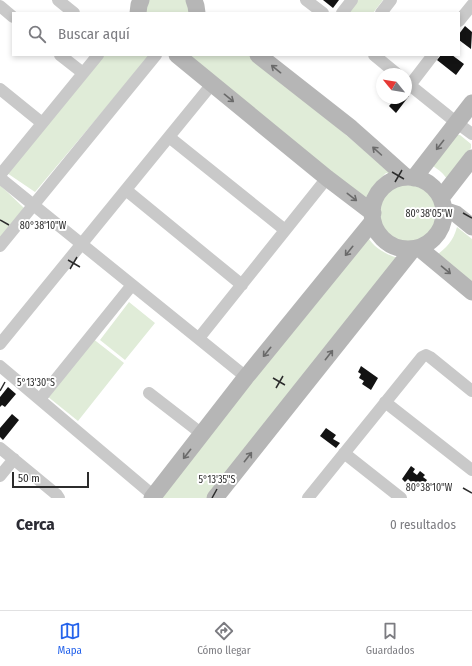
<!DOCTYPE html>
<html lang="es">
<head>
<meta charset="utf-8">
<style>
  :root { --surface:#fff; --page:#f7f7f7; --text:#2b2b33; --muted:#7c7c81; --line:#e1e1e2; --accent:#2563eb }
  body { margin:0; font-family:"Fira Sans Condensed",sans-serif; background:var(--page); color:var(--text) }
  .compass { position:absolute; left:376px; top:68px; width:36px; height:36px; border-radius:50%; background:var(--surface); box-shadow:0 2px 6px #0003; rotate:300deg }
  .scale { position:absolute; left:12px; bottom:10px; width:77px; box-sizing:border-box; padding-left:4px; border:2px solid #2c2c2c; border-top:0; font-size:11px; line-height:14px; white-space:nowrap; color:#2c2c2c; -webkit-text-stroke:3px #fff; paint-order:stroke }
  .list { margin:0; padding:0; list-style:none }
  h2 { display:flex; justify-content:space-between; align-items:center; height:52px; margin:0; padding:0 16px; font-size:17px }
  h2 small { font-size:13px; font-weight:400; color:var(--muted) }
  .icon { flex:none; width:22px; height:22px; fill:none; stroke:currentColor; stroke-width:2; stroke-linecap:round; stroke-linejoin:round }
  .map { position:relative; flex:none; width:472px; height:498px; overflow:hidden }
  .search { position:absolute; background:var(--surface); box-shadow:0 2px 6px #0003; left:12px; right:12px; top:12px; height:44px; display:flex; align-items:center; gap:10px; box-sizing:border-box; padding:0 14px; border-radius:0px; color:var(--muted); font-size:15px }
  .sheet { height:112px; background:var(--surface) }
  nav { display:flex; justify-content:space-around; align-items:center; box-sizing:border-box; height:56px; border-top:1px solid var(--line); background:var(--surface); font-size:11px; color:var(--muted) }
  nav a { display:grid; justify-items:center; gap:2px }
  nav .on { color:var(--accent) }
  .map>svg:first-child { display:block }
  .green { fill:#e0ecd8 }
  .building { fill:#131313 }
  .lines { fill:none; stroke-linecap:round; stroke-linejoin:round }
  .street { stroke:#c9c9c9; stroke-width:12 }
  .secondary { stroke:#b6b6b6; stroke-width:17 }
  .oneway { stroke:#6a6a6a }
  .ticks { fill:none; stroke:#2c2c2c; stroke-width:1.5 }
  .ticks-label { font-size:10px; text-anchor:middle; fill:#2c2c2c; stroke:#fff; stroke-width:4; stroke-linejoin:round; paint-order:stroke }
</style>
</head>
<body>
<div class="map">
<svg width="472" height="498" viewBox="0 0 472 498">
  <rect width="100%" height="100%" fill="#fff"/>
  <path class="green" d="M146 0H189L192 13H143Z
    M358 0H383L373 13H348Z
    M104 55H150L35 192 7 173Z
    M184 55H252L392 174 386 173 375 184 367 199 371 200 367 203Z
    M456 135H460L471 144V148L447 179C443 173 439 170 433 166Z
    M379 213a29 29 0 1 1 58 0a29 29 0 1 1-58 0Z
    M0 185 24 208 0 238Z
    M457 227 472 239V288L434 257C446 248 453 242 457 227Z
    M367 236C374 248 385 254 398 258L208 498H157Z
    M129 302 155 323 125 360 100 340Z
    M92 338 124 363 78 421 47 396Z"/>
  <path class="building" d="M323 0H339L333 8Z
    M465 26 472 32 471 49 459 40V34Z
    M441 55H452L464 64 456 75 437 60Z
    M406 93 409 96 396 113 389 106 396 98H406Z
    M361 366 378 378 371 390 362 384 364 381 359 378 361 374 358 372Z
    M8 387 16 394 5 407 2 405 0 407V397Z
    M12 414 19 420 3 440 0 437V428Z
    M326 428 336 435 333 439 340 443 336 448 320 436Z
    M411 466 415 469 413 472 417 475 420 471 425 475 423 477 427 480 423 486 417 483 412 490 408 487 411 482 408 479 405 482 402 479Z"/>
  <g class="lines">
    <path class="street" d="M58 0 74 13
      M306 0 323 13
      M0 6 13 17
      M342 13 352 0
      M381 13 391 0
      M459 21 472 5
      M60 55 83 73
      M374 55 397 74
      M406 82 457 123 472 134
      M410 85 433 55
      M0 89 42 123
      M169 137 285 230
      M0 175 98 55
      M0 178 246 377
      M126 190 242 285
      M0 246 156 55
      M199 338 327 178
      M0 344 212 84
      M0 366 154 496
      M149 393 202 434
      M40 399 132 285
      M385 402 472 470
      M0 448 57 495 59 498
      M344 453 401 498
      M0 476 14 459
      M308 498 422 357 426 355 430 357 472 391"/>
    <path class="secondary" d="M194 0 196 6 197 13
      M138 13 139 5 141 0
      M177 55 327 178 373 213
      M258 55 351 128 377 151 406 177
      M372 213a36 36 0 1 1 72 0a36 36 0 1 1-72 0Z
      M414 178 472 103
      M441 198 472 158
      M444 210 456 214 472 227
      M419 248 472 292
      M152 498 246 377 373 221
      M215 498 413 249"/>
  </g>
  <defs><path id="oneway-shaft" d="M-6 0H5M1.5-3L5.5 0L1.5 3" fill="none" stroke-width="1.6" stroke-linecap="round" stroke-linejoin="round"/></defs>
  <g class="oneway">
    <use href="#oneway-shaft" transform="translate(276 69) rotate(-141)"/>
    <use href="#oneway-shaft" transform="translate(229 98) rotate(39)"/>
    <use href="#oneway-shaft" transform="translate(440 145) rotate(128)"/>
    <use href="#oneway-shaft" transform="translate(377 151) rotate(-138)"/>
    <use href="#oneway-shaft" transform="translate(352 197) rotate(38)"/>
    <use href="#oneway-shaft" transform="translate(349 251) rotate(129)"/>
    <use href="#oneway-shaft" transform="translate(446 270) rotate(40)"/>
    <use href="#oneway-shaft" transform="translate(267 352) rotate(129)"/>
    <use href="#oneway-shaft" transform="translate(329 355) rotate(-52)"/>
    <use href="#oneway-shaft" transform="translate(187 454) rotate(128)"/>
    <use href="#oneway-shaft" transform="translate(248 457) rotate(-52)"/>
  </g>
  <path class="ticks" d="M392 172 404 179M395 182 402 170M463 213 472 218M0 220 9 225M68 260 80 267M70 269 77 257M273 378 285 385M276 388 283 376M0 391 5 382M463 488 472 493M212 498 217 489"/>
  <g class="ticks-label">
    <text x="429" y="217">80°38'05"W</text>
    <text x="43" y="229">80°38'10"W</text>
    <text x="36" y="386">5°13'30"S</text>
    <text x="217" y="483">5°13'35"S</text>
    <text x="429" y="491">80°38'10"W</text>
  </g>
</svg>
<svg class="compass" viewBox="-18 -18 36 36"><path d="M0-13l5 13h-10z" fill="#e53935"/><path d="M0 13l5-13h-10z" fill="#7c7c81"/></svg>
<div class="scale">50 m</div>
<div class="search"><svg class="icon" aria-label="search" viewBox="0 0 24 24"><circle cx="10" cy="10" r="6"/><path d="M15 15l6 6"/></svg>Buscar aquí</div>
</div>
<section class="sheet">
<h2>Cerca<small>0 resultados</small></h2>
<ul class="list">
</ul>
</section>
<nav>
<a class="on"><svg class="icon" aria-label="map" viewBox="0 0 24 24"><path d="M3 6l6-2 6 2 6-2v14l-6 2-6-2-6 2zM9 4v14M15 6v14"/></svg>Mapa</a>
<a><svg class="icon" aria-label="directions" viewBox="0 0 24 24"><path d="M12 3l9 9-9 9-9-9zM9 14v-3h6M13 9l2 2-2 2"/></svg>Cómo llegar</a>
<a><svg class="icon" aria-label="saved" viewBox="0 0 24 24"><path d="M7 4h10v16l-5-4-5 4z"/></svg>Guardados</a>
</nav>
</body>
</html>
